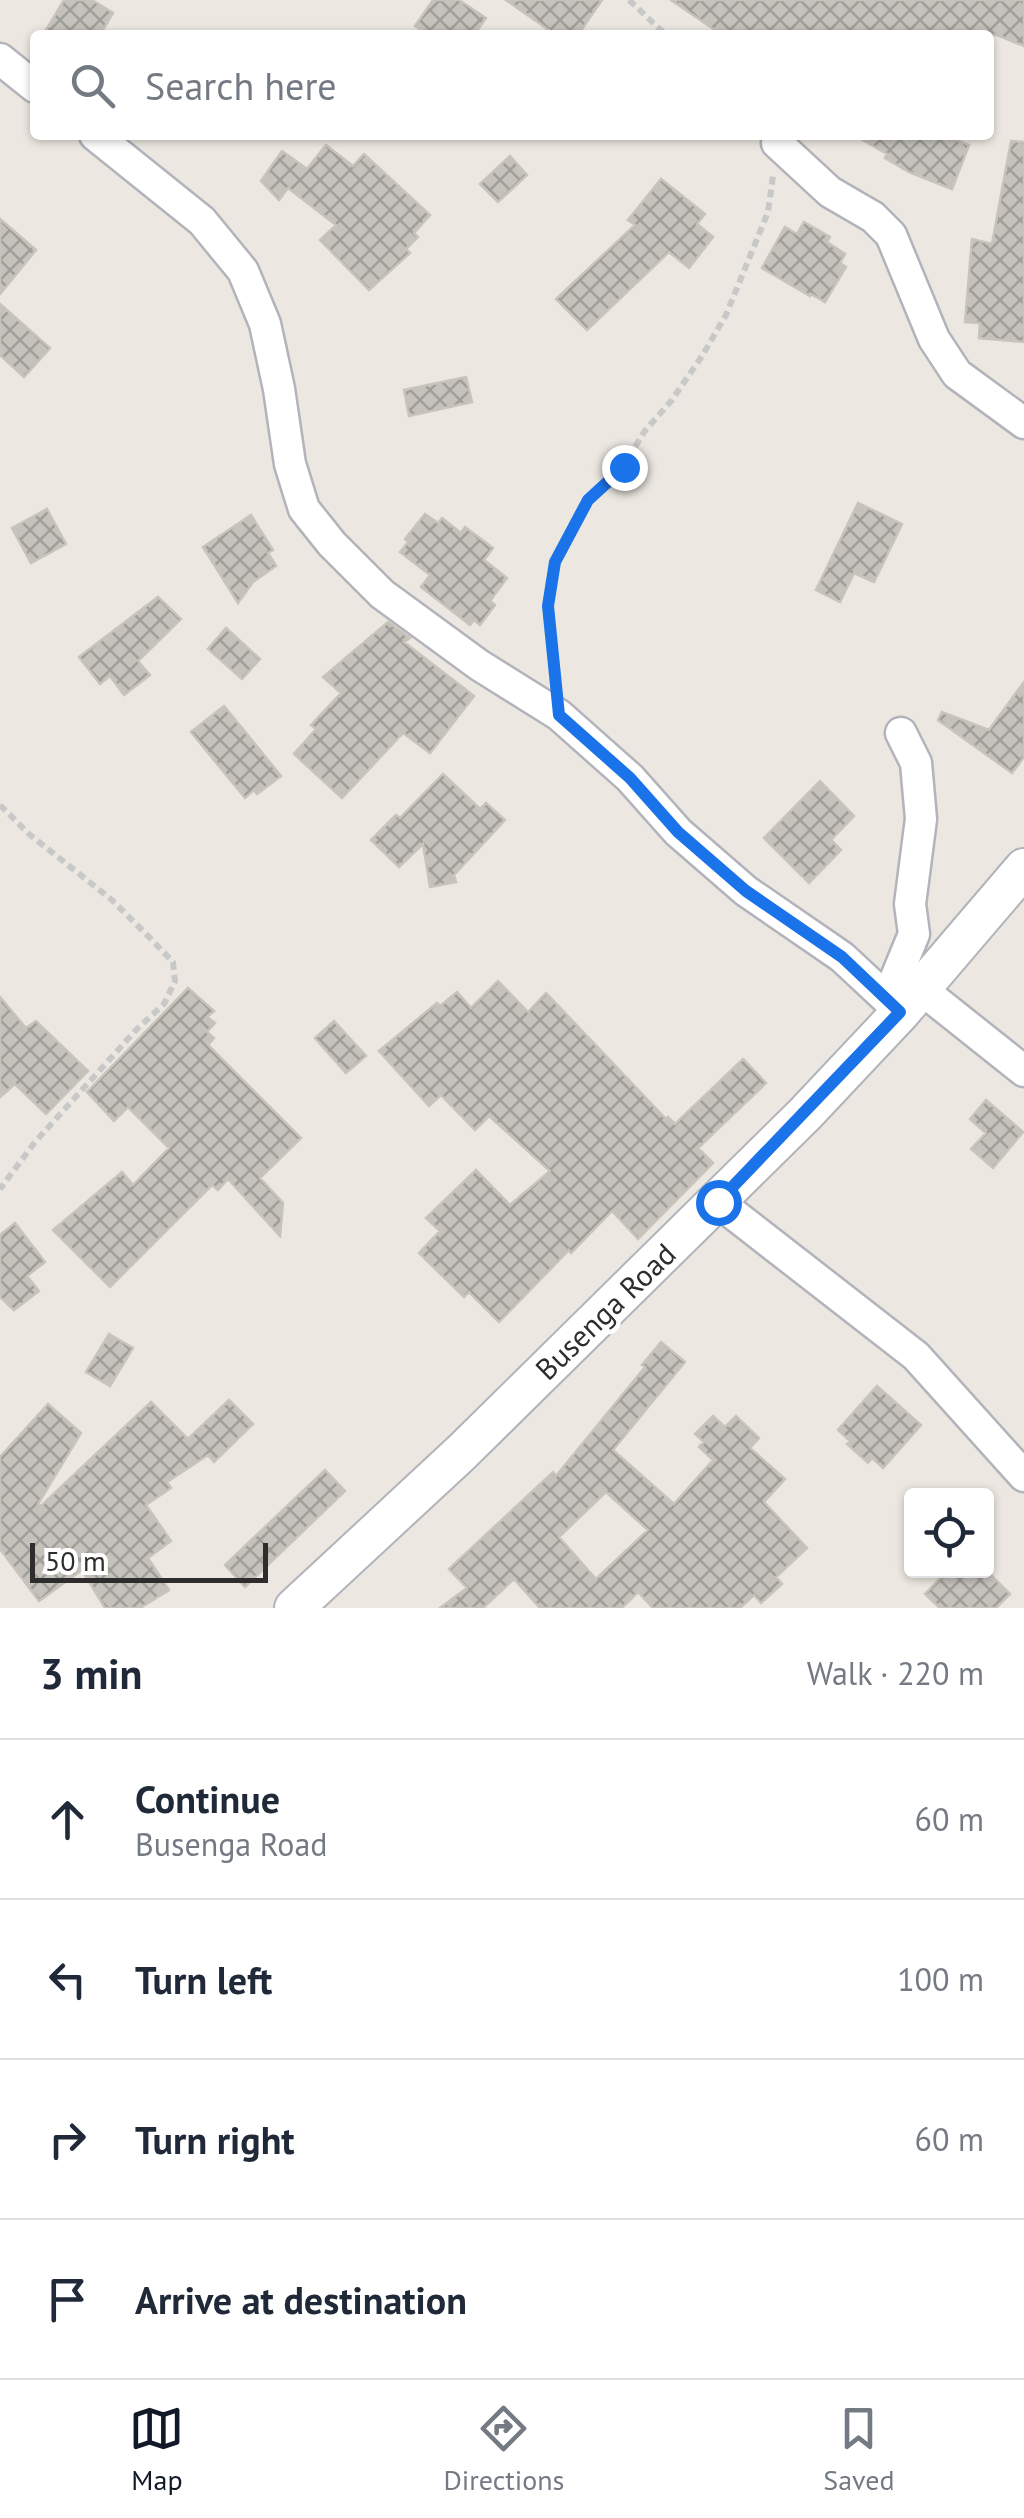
<!DOCTYPE html>
<html lang="en">
<head>
<meta charset="utf-8">
<style>
  :root { --surface:#fff; --page:#f6f6f7; --text:#1f2937; --muted:#747a83; --line:#e0e1e3; --accent:#111827 }
  body { margin:0; font-family:"PT Sans",sans-serif; background:var(--page); color:var(--text) }
  .controls { position:absolute; right:30px; bottom:30px; display:grid; overflow:hidden; border-radius:10px; box-shadow:0 2px 8px #0004 }
  .controls button { width:90px; height:90px; display:grid; place-items:center; padding:0; border:0; border-bottom:2px solid var(--line); background:var(--surface); color:var(--text); font:50px sans-serif }
  .scale { position:absolute; left:30px; bottom:25px; width:238px; box-sizing:border-box; padding-left:10px; border:5px solid #2d2d2d; border-top:0; font-size:28px; line-height:35px; white-space:nowrap; color:#2d2d2d; -webkit-text-stroke:8px #fff; paint-order:stroke }
  .stop { position:absolute; width:30px; height:30px; margin:-22px; border:8px solid #1a73e8; border-radius:50%; background:#fff }
  .stop.end { background:#1a73e8; border-color:#fff; box-shadow:0 2px 10px #0008 }
  .list { margin:0; padding:0; list-style:none }
  h2 { display:flex; justify-content:space-between; align-items:center; height:130px; margin:0; padding:0 40px; font-size:42px }
  h2 small { font-size:32px; font-weight:400; color:var(--muted) }
  .list li { display:grid; grid-template-columns:65px 1fr auto; gap:30px; align-items:center; box-sizing:border-box; height:160px; padding:0 40px; border-top:2px solid var(--line) }
  .list b { display:block; font-size:38px; white-space:nowrap }
  .list p { margin:0; font-size:32px; white-space:nowrap; color:var(--muted) }
  .list em { font-size:32px; font-style:normal; color:var(--muted) }
  .icon { flex:none; width:55px; height:55px; fill:none; stroke:currentColor; stroke-width:2; stroke-linecap:round; stroke-linejoin:round }
  .map { position:relative; flex:none; width:1024px; height:1608px; overflow:hidden }
  .search { position:absolute; background:var(--surface); box-shadow:0 2px 8px #0004; left:30px; right:30px; top:30px; height:110px; display:flex; align-items:center; gap:25px; box-sizing:border-box; padding:0 35px; border-radius:10px; color:var(--muted); font-size:38px }
  .sheet { height:770px; background:var(--surface) }
  nav { display:flex; justify-content:space-around; align-items:center; box-sizing:border-box; height:140px; border-top:2px solid var(--line); background:var(--surface); font-size:28px; color:var(--muted) }
  nav a { display:grid; justify-items:center; gap:5px }
  nav .on { color:var(--accent) }
  .map>svg:first-child { display:block }
  .building { fill:url(#building-cross-hatch); stroke:#c8c3bb; stroke-width:2.5; fill-rule:evenodd }
  .lines { fill:none; stroke-linecap:round; stroke-linejoin:round }
  .minor-casing { stroke:#b2b3bb; stroke-width:35 }
  .tertiary-casing { stroke:#b2b3bb; stroke-width:42 }
  .path { stroke:#c8c8c8; stroke-width:6; stroke-dasharray:8 5; stroke-linecap:butt }
  .minor { stroke:#fff; stroke-width:30 }
  .tertiary { stroke:#fff; stroke-width:38 }
  .route { stroke:#1a73e8; stroke-width:12 }
  .labels { text-anchor:middle; stroke-width:9; stroke-linejoin:round; paint-order:stroke }
  .street-label { font-size:30px; fill:#2d2d2d; stroke:#fff }
</style>
</head>
<body>
<div class="map">
<svg width="1024" height="1608" viewBox="0 0 1024 1608">
  <defs>
    <pattern id="building-cross-hatch" width="8" height="8" patternUnits="userSpaceOnUse" patternTransform="scale(2.5)"><rect width="8" height="8" fill="#c5c2bc"/><path d="M0 0l8 8M0 8l8-8" fill="none" stroke="#a09e99"/></pattern>
  </defs>
  <rect width="100%" height="100%" fill="#ece8e1"/>
  <path class="building" d="M64 0H92L113 13 100 35H43Z
    M433 0H459L486 18 474 35H428L415 26Z
    M506 0H602L578 35H556Z
    M671 0H1024V46L997 35H722Z
    M854 135H944L969 145 952 189 909 172 885 158 887 154Z
    M1011 141 1024 142V342L979 338 980 323 965 322 972 239 992 244Z
    M326 145 353 166 364 154 430 215 414 233 418 237 406 249 410 253 369 290 320 240 336 225 288 188 279 200 261 181 282 151 307 169Z
    M510 156 527 175 498 202 480 184Z
    M661 179 705 214 697 224 713 237 689 268 669 252 587 330 556 299 635 225 628 220Z
    M0 219 36 250 0 294Z
    M804 222 830 237 827 242 845 254 840 263 846 267 825 302 811 294 810 296 762 268 785 227 797 234Z
    M0 304 50 348 24 377 0 355Z
    M466 377 472 402 409 416 404 390Z
    M858 503 902 524 874 582 854 573 840 602 816 590Z
    M47 509 66 544 31 563 12 528Z
    M425 514 438 523 442 518 461 533 465 527 493 548 484 560 507 578 490 601 495 605 480 625 474 620 470 625 421 587 430 575 400 552 408 542 405 539Z
    M251 515 273 550 268 553 276 566 253 582 238 603 203 547Z
    M158 597 181 619 138 661 150 675 124 695 110 676 100 684 79 657Z
    M388 622 410 638 404 642 474 696 430 753 403 733 342 798 294 754 316 729 311 725 341 693 323 677Z
    M226 628 260 659 242 679 208 649Z
    M1024 682V757L1012 773 938 720 942 712 989 730Z
    M224 706 281 776 257 794 254 790 245 798 191 732Z
    M443 774 480 809 486 803 505 820 454 875 456 882 430 887 423 844 399 867 371 840 396 815 400 818Z
    M820 781 854 816 831 840 841 850 809 883 764 838Z
    M498 981 528 1012 546 993 666 1119 668 1117 675 1124 743 1059 766 1083 698 1148 713 1163 638 1239 612 1211 571 1253 569 1250 499 1322 469 1292 464 1297 419 1253 440 1231 426 1218 476 1170 510 1205 550 1171 489 1116 475 1130 441 1095 429 1106 379 1051 437 1003 440 1006 457 992 471 1008Z
    M188 988 214 1011 207 1017 215 1023 207 1032 214 1038 208 1045 301 1138 260 1178 283 1203 280 1236 228 1179 218 1190 212 1185 110 1287 53 1230 122 1172 133 1185 169 1148 128 1107 114 1121 87 1092Z
    M0 997 26 1028 36 1021 88 1071 46 1114 15 1084 0 1097Z
    M334 1021 366 1056 346 1073 315 1038Z
    M986 1100 1023 1132 993 1168 971 1149 986 1133 970 1119Z
    M15 1223 45 1262 27 1276 39 1291 14 1310 0 1297V1235Z
    M109 1334 133 1348 110 1386 86 1372Z
    M661 1342 685 1362 613 1450 674 1504 713 1460 699 1447 704 1442 695 1434 713 1416 725 1427 736 1416 759 1438 750 1448 785 1479 764 1502 807 1548 776 1577 782 1584 761 1603 754 1595 740 1608H653L638 1592 622 1608H540L514 1579 483 1608H440L467 1588 449 1569 553 1472 556 1476 645 1367 642 1365ZM606 1492 648 1530 596 1579 559 1537Z
    M877 1386 921 1425 883 1468 872 1458 868 1463 847 1444 850 1441 838 1430Z
    M229 1400 253 1424 214 1462 208 1455 167 1482 171 1488 146 1505 171 1541 148 1558 169 1590 140 1608H105L82 1570 39 1601 0 1549V1457L48 1404 81 1433 38 1504 41 1506 151 1402 188 1439Z
    M325 1470 345 1491 245 1587 225 1565Z
    M948 1570H986L1010 1594 996 1608H940L925 1594Z"/>
  <g class="lines">
    <g class="minor-casing">
      <path id="minor" d="M0 59 35 87
        M95 135 202 221 243 271 265 324 279 389 290 464 304 509 332 544 382 594 479 665 559 715 630 778 678 832 746 891 842 957 901 1012
        M777 143 830 192 873 217 891 235 934 339 957 374 1024 423
        M921 989 1024 1071
        M888 997 914 934 910 904 921 819 916 763 901 733
        M718 1202 916 1356 1024 1476"/>
    </g>
    <g class="tertiary-casing">
      <path id="tertiary" d="M294 1608 462 1452 805 1114 901 1012 1024 868"/>
    </g>
    <path class="path" d="M629 0 666 35
      M555 679 548 606 555 562 589 500 623 467 644 432 672 400 702 356 726 315 768 212 773 176
      M0 805 29 834 112 900 150 938 173 962 175 981 164 1004 137 1029 35 1142 0 1189"/>
    <use href="#minor" class="minor"/>
    <use href="#tertiary" class="tertiary"/>
  </g>
  <g class="lines">
    <path class="route" d="M624 467 588 500 555 562 548 606 559 715 630 778 678 832 746 891 842 957 900 1012 718 1202"/>
  </g>
  <g class="labels">
    <g class="street-label">
      <text transform="translate(606 1312) rotate(-44)" y="10">Busenga Road</text>
    </g>
  </g>
</svg>
<div class="controls">
<button><svg class="icon" aria-label="locate" viewBox="0 0 24 24"><circle cx="12" cy="12" r="6"/><path d="M12 2v4M12 18v4M2 12h4M18 12h4"/></svg></button>
</div>
<div class="scale">50 m</div>
<div class="stop" style="left:718px;top:1202px"></div>
<div class="stop end" style="left:624px;top:467px"></div>
<div class="search"><svg class="icon" aria-label="search" viewBox="0 0 24 24"><circle cx="10" cy="10" r="6"/><path d="M15 15l6 6"/></svg>Search here</div>
</div>
<section class="sheet">
<h2>3 min<small>Walk · 220 m</small></h2>
<ul class="list">
<li><svg class="icon" aria-label="ahead" viewBox="0 0 24 24"><path d="M12 20V5M6 11l6-6 6 6"/></svg><div><b>Continue</b><p>Busenga Road</p></div><em>60 m</em></li>
<li><svg class="icon" aria-label="left" viewBox="0 0 24 24"><path d="M17 20v-9H6M10 6l-5 5 5 5"/></svg><div><b>Turn left</b></div><em>100 m</em></li>
<li><svg class="icon" aria-label="right" viewBox="0 0 24 24"><path d="M7 20v-9h11M14 6l5 5-5 5"/></svg><div><b>Turn right</b></div><em>60 m</em></li>
<li><svg class="icon" aria-label="arrive" viewBox="0 0 24 24"><path d="M6 21V4h12l-3 4 3 4H6"/></svg><div><b>Arrive at destination</b></div></li>
</ul>
</section>
<nav>
<a class="on"><svg class="icon" aria-label="map" viewBox="0 0 24 24"><path d="M3 6l6-2 6 2 6-2v14l-6 2-6-2-6 2zM9 4v14M15 6v14"/></svg>Map</a>
<a><svg class="icon" aria-label="directions" viewBox="0 0 24 24"><path d="M12 3l9 9-9 9-9-9zM9 14v-3h6M13 9l2 2-2 2"/></svg>Directions</a>
<a><svg class="icon" aria-label="saved" viewBox="0 0 24 24"><path d="M7 4h10v16l-5-4-5 4z"/></svg>Saved</a>
</nav>
</body>
</html>
